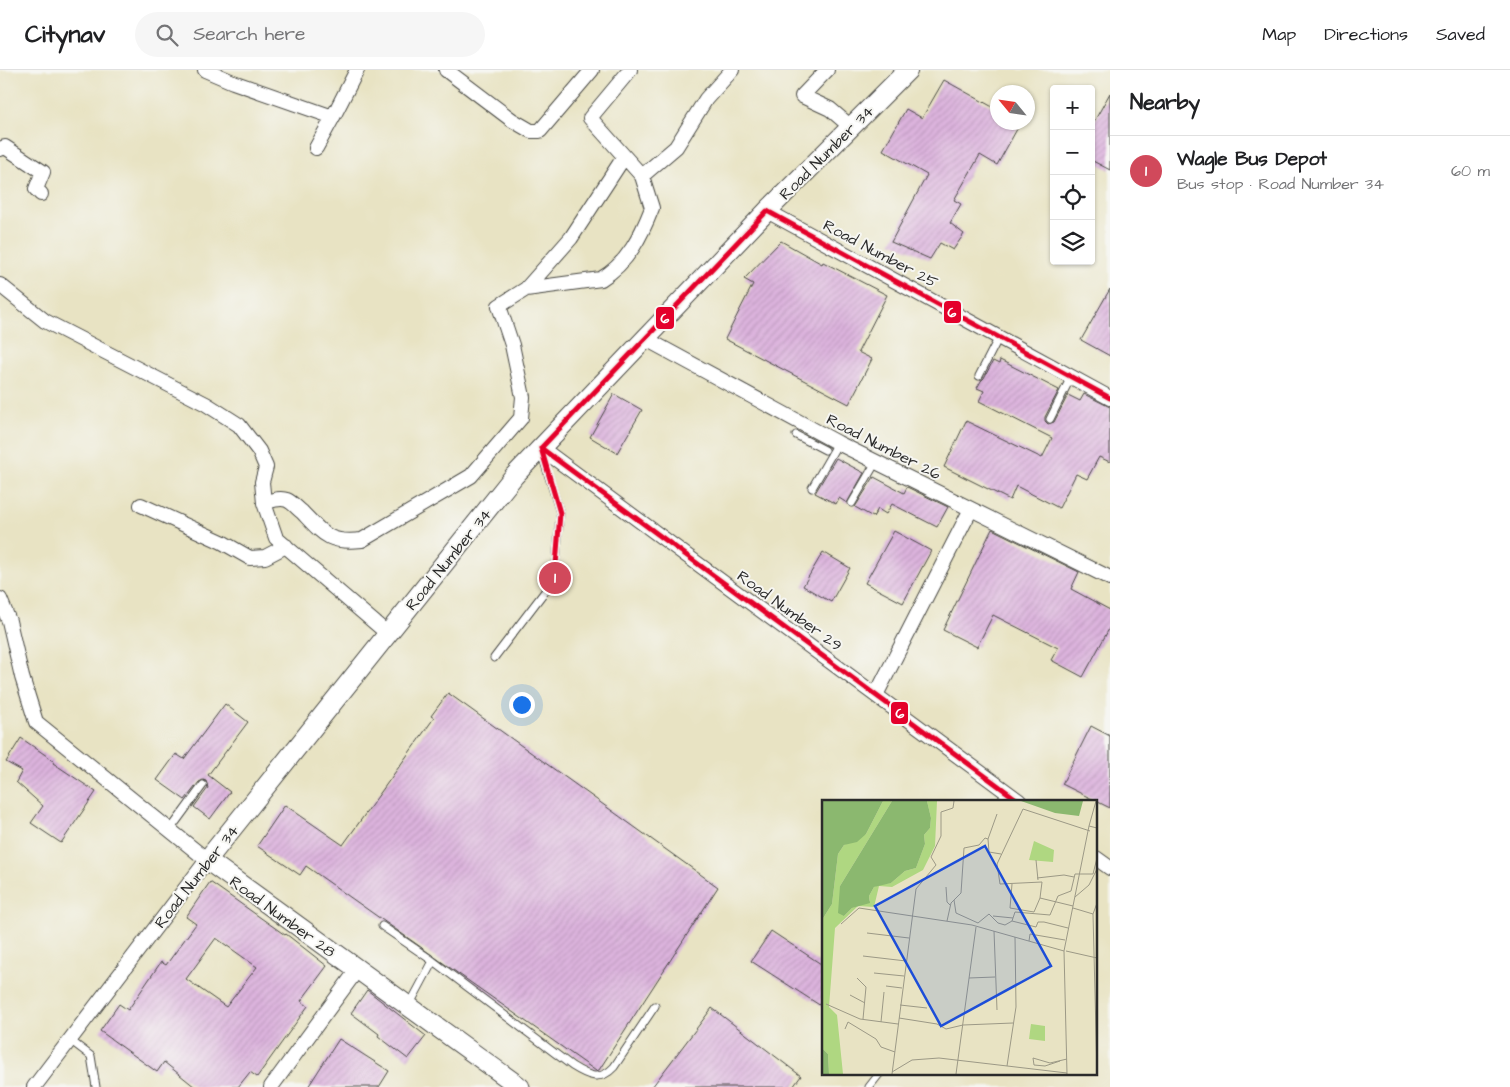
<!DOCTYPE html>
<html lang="en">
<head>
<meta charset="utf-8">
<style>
  :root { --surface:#fff; --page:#f6f6f6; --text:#202124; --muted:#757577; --line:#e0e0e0; --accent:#d1495b }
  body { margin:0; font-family:"Architects Daughter",sans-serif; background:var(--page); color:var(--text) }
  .controls { position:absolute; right:15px; top:15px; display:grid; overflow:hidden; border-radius:5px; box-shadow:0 1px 4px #0004 }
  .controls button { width:45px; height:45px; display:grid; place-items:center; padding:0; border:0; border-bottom:1px solid var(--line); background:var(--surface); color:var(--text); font:25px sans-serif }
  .compass { position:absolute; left:990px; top:15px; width:45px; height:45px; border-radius:50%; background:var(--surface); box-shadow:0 1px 4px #0004; rotate:299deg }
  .you { position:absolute; left:521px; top:634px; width:18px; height:18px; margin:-12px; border:4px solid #fff; border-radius:50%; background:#1a73e8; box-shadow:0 0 0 8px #1a73e833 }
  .badge { display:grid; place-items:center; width:32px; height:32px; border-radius:50%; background:var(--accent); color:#fff; font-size:16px; font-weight:700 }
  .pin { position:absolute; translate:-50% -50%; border:2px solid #fff; box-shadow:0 1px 5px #0006 }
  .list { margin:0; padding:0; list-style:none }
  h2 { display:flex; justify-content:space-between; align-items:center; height:65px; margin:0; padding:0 20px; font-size:21px }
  h2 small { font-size:16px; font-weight:400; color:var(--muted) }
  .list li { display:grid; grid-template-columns:32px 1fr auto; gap:15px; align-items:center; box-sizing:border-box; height:70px; padding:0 20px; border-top:1px solid var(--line) }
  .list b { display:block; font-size:19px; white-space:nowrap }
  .list p { margin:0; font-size:16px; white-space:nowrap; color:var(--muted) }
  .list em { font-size:16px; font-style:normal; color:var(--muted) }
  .icon { flex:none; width:28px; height:28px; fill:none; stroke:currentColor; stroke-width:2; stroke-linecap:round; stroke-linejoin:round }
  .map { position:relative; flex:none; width:1110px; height:1017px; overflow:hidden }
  header { display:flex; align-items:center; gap:30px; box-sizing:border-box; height:70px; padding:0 25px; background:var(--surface); border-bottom:1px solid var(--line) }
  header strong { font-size:24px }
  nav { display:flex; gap:28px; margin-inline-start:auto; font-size:18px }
  .search { width:350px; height:45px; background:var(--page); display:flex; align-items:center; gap:12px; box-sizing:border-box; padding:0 18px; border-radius:28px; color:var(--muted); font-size:19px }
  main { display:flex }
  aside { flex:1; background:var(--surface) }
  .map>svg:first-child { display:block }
  .building { fill:url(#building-hatch); fill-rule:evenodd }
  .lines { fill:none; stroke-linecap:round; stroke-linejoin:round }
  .lane-casing { stroke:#474742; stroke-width:9 }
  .street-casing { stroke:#474742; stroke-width:16 }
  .secondary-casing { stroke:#474742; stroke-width:21 }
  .lane { stroke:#fff; stroke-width:7 }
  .street { stroke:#fff; stroke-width:14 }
  .secondary { stroke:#fff; stroke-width:19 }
  .bus-1-casing { stroke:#f6f6f2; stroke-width:9 }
  .bus-1 { stroke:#e4002b; stroke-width:5 }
  .labels { text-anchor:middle; stroke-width:4; stroke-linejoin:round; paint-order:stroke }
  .street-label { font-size:16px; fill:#2b2b2b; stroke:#f6f6f2 }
  .inset-road { fill:none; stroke:#9c9986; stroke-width:1 }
  .view { fill:#1d4ed8; fill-opacity:0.15; stroke:#1d4ed8; stroke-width:2.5 }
  .inset-edge { fill:none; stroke:#2b2b2b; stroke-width:2.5 }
  .line-badge { stroke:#f6f6f2; stroke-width:2 }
  .badge-label { font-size:14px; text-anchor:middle; font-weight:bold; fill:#fff }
</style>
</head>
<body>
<header>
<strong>Citynav</strong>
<div class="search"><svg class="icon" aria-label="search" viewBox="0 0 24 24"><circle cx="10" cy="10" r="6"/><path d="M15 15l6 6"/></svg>Search here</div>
<nav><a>Map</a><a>Directions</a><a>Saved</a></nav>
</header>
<main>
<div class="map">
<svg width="1110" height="1017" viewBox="0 0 1110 1017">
  <defs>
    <pattern id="building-hatch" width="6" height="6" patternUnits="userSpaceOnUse" patternTransform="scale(1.25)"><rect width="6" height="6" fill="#dcb3dd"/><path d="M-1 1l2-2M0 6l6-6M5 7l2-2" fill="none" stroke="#bd9abe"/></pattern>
  </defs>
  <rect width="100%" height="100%" fill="#f6f6f2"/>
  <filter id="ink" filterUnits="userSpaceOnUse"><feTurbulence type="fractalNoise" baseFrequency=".02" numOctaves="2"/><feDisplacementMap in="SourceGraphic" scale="10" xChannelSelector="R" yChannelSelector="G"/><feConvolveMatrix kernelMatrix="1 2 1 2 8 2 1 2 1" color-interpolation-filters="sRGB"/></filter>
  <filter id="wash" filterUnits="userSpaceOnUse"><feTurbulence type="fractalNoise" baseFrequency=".0096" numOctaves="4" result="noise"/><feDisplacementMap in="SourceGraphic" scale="20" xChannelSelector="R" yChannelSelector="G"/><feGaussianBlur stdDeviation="1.12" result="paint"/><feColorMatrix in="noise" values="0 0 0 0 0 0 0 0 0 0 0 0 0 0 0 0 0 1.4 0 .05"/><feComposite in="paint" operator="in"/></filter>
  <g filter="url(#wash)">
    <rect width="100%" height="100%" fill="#e8e3c3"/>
    <g id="blocks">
      <path class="building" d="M944 10 998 40V52H1021L997 95 980 85 954 130 961 134 950 153 964 164 953 180 940 173 930 189 891 172 927 105 883 80 906 39 922 48Z
        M1110 23V100L1091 90V57Z
        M781 171 822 194 823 192 887 225 858 282 872 289 849 334 725 269 753 214 744 209Z
        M1110 219V286L1081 270Z
        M1000 290 1059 320 1045 347V351L1048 354 1054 352 1068 325 1080 331 1084 324 1110 337V392L1099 387 1087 409 1076 404 1059 438 1016 416 1010 430 944 397 966 351 1042 388 1052 368 979 331 984 321 977 318 981 311 984 308 993 291 999 294Z
        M614 324 642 340 617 383 590 367Z
        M836 388 864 403 847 433 839 428 836 434 815 423Z
        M874 407 904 423 907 417 948 437 937 457 892 434 886 444 878 439 873 447 855 437Z
        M992 459 1079 502 1071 519 1110 540V557L1083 607 1051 590 1058 578 993 545 977 577 943 560Z
        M894 461 931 481 903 533 865 513Z
        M823 482 850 498 831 532 803 516Z
        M448 623 718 817 599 1000 596 1001 306 796 300 805 257 776 285 735 343 775 434 648 431 646Z
        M225 634 248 652 208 705 230 722 210 749 194 737 208 718 206 711 203 710 199 712 185 730 157 710 176 684 184 689Z
        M1091 656 1110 666V738L1062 714Z
        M21 668 54 691 53 693 96 722 61 773 31 753 43 736 16 712 22 701 6 692Z
        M210 812 285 865 286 864 327 896 301 931 308 936 257 1007 250 1002 238 1017H195L164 992 157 1002 100 961 119 934 128 940 161 892 166 895 196 854 186 847ZM216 868 257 897 226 937 186 909Z
        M771 861 824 896V938L751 891Z
        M367 920 426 966 408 989 378 966 379 964 351 943Z
        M712 938 801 1006 793 1017H652Z
        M339 969 389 1001 379 1017H308Z"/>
    </g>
  </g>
  <g filter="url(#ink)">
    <use href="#blocks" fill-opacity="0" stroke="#474742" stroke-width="1"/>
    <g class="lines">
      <g class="lane-casing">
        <path id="lane" d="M979 306 999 267
          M1050 349 1071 307
          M796 365 825 380
          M812 418 838 373
          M852 433 876 392
          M494 588 555 508 560 443 541 381
          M170 760 203 715
          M382 856 433 891 410 934
          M433 891 572 996C588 1006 600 1012 614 997L655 936
          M70 970 91 986 96 1017
          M869 1017 880 1003"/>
      </g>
      <g class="street-casing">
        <path id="street" d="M205 0 233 12 333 47 357 0
          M446 0 512 50 531 61H540L592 0
          M827 0 802 26 830 39 851 57
          M316 78 333 47
          M0 79 5 77 43 102 36 119 41 124
          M642 106 676 77 706 29 732 0
          M767 141 1110 328
          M0 215 45 251 206 334 239 355 259 381 266 397 262 412 264 433 276 468 388 564
          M526 219 571 168 624 87
          M646 269 838 373 1110 508
          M541 378 1019 731
          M264 433C271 431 279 427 287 430 292 432 297 438 302 442 323 464 329 474 362 470L471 406 521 348 523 327 512 275 499 236 526 219 601 209C628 193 641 166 652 138L642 106 590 48 630 0
          M141 435 222 472 250 488 265 487 286 476
          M0 529 9 551 22 607 36 652 207 790 34 1017
          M876 625 971 439
          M1096 788 1110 798
          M271 1017 357 900"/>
      </g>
      <g class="secondary-casing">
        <path id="secondary" d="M520 1017 207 790 514 406 767 141 908 0"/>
      </g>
      <use href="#lane" class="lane"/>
      <use href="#street" class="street"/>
      <use href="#secondary" class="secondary"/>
      <g class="bus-1-casing">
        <path id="bus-1" d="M541 378 767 141 1110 328
          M541 378 1019 731
          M541 378 560 443 555 508"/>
      </g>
      <use href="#bus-1" class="bus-1"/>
    </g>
  </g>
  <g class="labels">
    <g class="street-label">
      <text transform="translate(826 82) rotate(-45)" y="6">Road Number 34</text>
      <text transform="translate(881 183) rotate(28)" y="6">Road Number 25</text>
      <text transform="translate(884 376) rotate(27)" y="6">Road Number 26</text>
      <text transform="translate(448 489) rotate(-51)" y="6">Road Number 34</text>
      <text transform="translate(790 540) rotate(36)" y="6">Road Number 29</text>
      <text transform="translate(196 806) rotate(-52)" y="6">Road Number 34</text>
      <text transform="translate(283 846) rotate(36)" y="6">Road Number 28</text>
    </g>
  </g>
  <g transform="translate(822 730)">
    <rect width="275" height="275" fill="#e8e3c3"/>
    <path d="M61 1H70L18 86 22 116 30 108 48 101 47 96 52 87 58 84 69 83 83 71 94 68 103 44 102 35 108 28 109 18 105 1H115L113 46 101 70 70 87 57 86 52 107 36 106 13 128 7 207 15 215 21 274H7L6 254 0 248V120L10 104 16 54 22 45 44 34ZM212 41 232 50 231 62 207 60ZM209 224 223 226V241L207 239Z" fill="#afd781"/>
    <path d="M0 1H61L44 34 35 42 22 45 16 54 10 104 0 120ZM70 1H105L109 18 108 28 102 35 103 44 94 68 83 71 69 83 52 87 47 96 48 103 30 108 22 116 16 113 18 86ZM199 1H261L257 16 233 13ZM0 248 6 254 7 274H0Z" fill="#8bb86f"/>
    <path class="inset-road" d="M267 26 274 1M166 39 175 14M214 60 216 80M215 78 242 75 252 77M190 84 188 108 212 112 218 98M124 87 125 102 128 105M253 97 267 85 275 69M132 100 134 113 156 123 167 114 176 123 183 125 190 121 193 112 228 115 236 96 249 91 253 74H271L275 58M275 103 271 114 275 273M251 106 218 98 220 82 178 84 175 64 201 9 268 31M251 108 271 114M171 116 191 118M125 121 129 103 139 93 142 48 157 45 163 38 166 39 167 52 179 54M190 121 214 127 216 122H222L246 128M19 124 37 108 150 125 242 151M172 131 175 210M45 133 87 138M207 141 208 134 243 140M244 151 275 158M41 156 84 161M52 173 82 176M35 178 44 187 41 219M147 178 173 177M64 186 80 188M28 195 43 203M4 204 38 219 76 224M78 205 105 208M77 218 115 224 124 229 141 225 191 223M59 222 62 192M23 229 26 222 54 239 59 247 73 252M211 258 228 263 245 259M211 258 212 265 223 266 238 261M185 266 194 207 193 137M70 272 90 260 117 258 245 273M70 274 94 89 114 65 109 57 119 36V12L131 8 132 1M134 274 154 127M245 274 242 151 267 26 275 28"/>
    <path class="view" d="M163 46 229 166 119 226 53 106Z"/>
    <rect width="275" height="275" class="inset-edge"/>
  </g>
  <g class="line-badge">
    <rect x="943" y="230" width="19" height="24" rx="5" fill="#e4002b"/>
    <rect x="655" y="236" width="20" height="24" rx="5" fill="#e4002b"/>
    <rect x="890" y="631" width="19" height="24" rx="5" fill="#e4002b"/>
  </g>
  <g class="badge-label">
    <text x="952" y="247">6</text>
    <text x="665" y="253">6</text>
    <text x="900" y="648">6</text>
  </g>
</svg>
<div class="controls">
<button>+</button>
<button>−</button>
<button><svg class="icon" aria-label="locate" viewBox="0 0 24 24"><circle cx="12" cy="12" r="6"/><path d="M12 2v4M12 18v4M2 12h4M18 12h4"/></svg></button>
<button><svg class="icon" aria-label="layers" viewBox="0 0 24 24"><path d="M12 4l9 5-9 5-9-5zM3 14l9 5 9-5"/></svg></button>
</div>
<svg class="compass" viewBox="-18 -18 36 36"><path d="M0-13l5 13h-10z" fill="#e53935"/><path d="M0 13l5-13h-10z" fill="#757577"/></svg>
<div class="you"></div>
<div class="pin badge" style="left:555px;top:508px">1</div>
</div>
<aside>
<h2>Nearby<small></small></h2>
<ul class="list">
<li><span class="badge">1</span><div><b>Wagle Bus Depot</b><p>Bus stop · Road Number 34</p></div><em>60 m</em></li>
</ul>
</aside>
</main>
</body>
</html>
